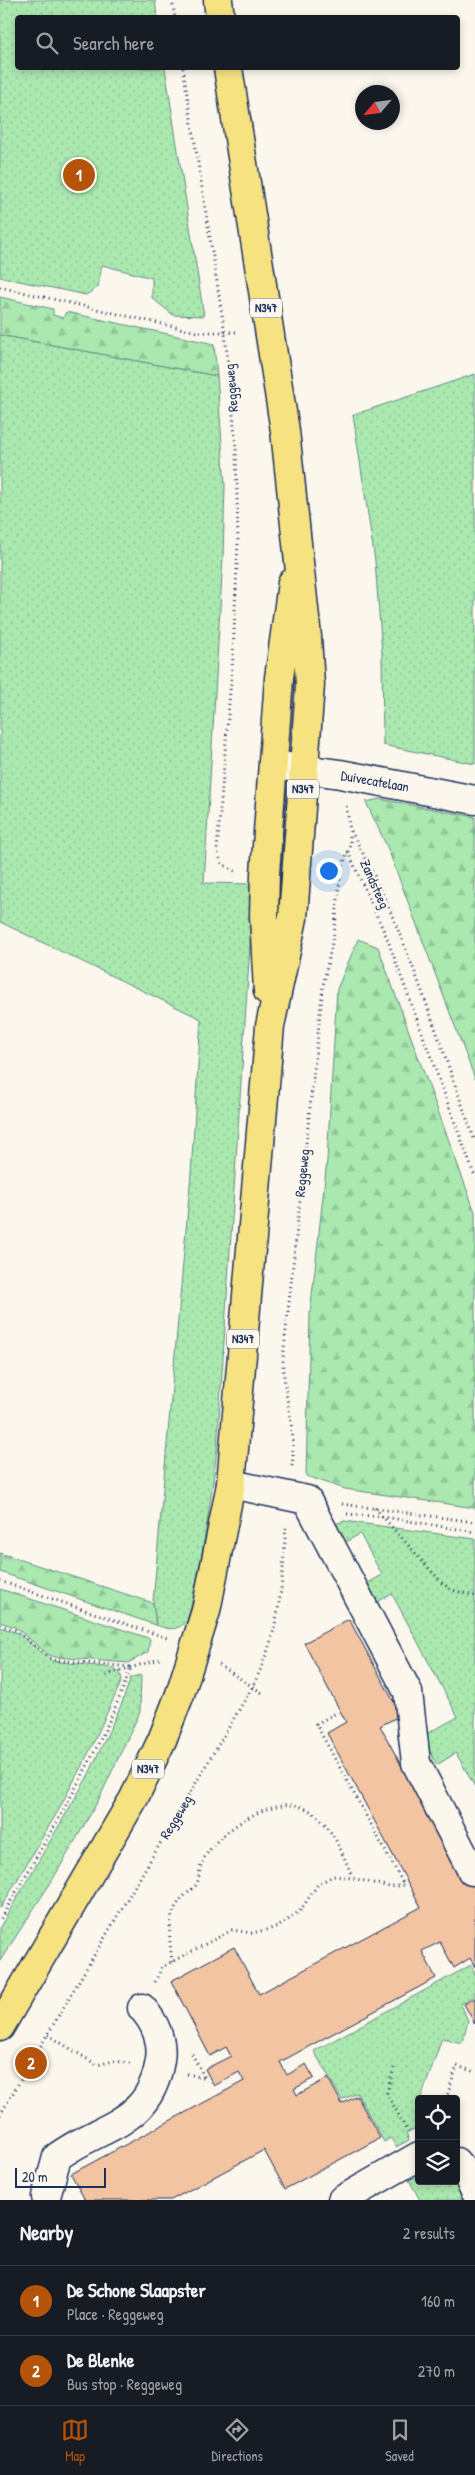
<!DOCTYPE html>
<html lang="en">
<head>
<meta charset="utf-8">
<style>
  :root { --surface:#171b24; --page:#20242c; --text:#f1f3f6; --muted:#9ea1a6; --line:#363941; --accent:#b45309 }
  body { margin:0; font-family:"Patrick Hand",sans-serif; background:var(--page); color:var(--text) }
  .controls { position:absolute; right:15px; bottom:15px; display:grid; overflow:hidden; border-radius:5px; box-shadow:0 2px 8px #0003 }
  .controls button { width:45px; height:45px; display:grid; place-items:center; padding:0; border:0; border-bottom:1px solid var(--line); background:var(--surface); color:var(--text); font:25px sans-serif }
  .compass { position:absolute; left:355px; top:85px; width:45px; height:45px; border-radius:50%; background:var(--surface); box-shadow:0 2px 8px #0003; rotate:242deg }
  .scale { position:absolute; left:15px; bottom:12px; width:91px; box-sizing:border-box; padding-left:5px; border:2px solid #1b2f5e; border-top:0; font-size:14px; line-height:18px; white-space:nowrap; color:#1b2f5e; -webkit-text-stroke:4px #fbf7ec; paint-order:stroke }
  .you { position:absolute; left:328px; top:870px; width:18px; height:18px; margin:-12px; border:4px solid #fff; border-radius:50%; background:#1a73e8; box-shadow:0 0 0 8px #1a73e833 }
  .badge { display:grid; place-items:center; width:32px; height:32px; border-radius:50%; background:var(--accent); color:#fff; font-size:16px; font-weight:700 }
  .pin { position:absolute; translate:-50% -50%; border:2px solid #fff; box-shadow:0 1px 5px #0006 }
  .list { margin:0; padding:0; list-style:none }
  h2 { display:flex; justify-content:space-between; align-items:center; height:65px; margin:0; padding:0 20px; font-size:21px }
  h2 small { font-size:16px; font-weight:400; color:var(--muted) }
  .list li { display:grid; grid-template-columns:32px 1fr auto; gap:15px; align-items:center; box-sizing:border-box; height:70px; padding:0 20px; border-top:1px solid var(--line) }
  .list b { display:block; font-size:19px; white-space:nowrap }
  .list p { margin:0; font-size:16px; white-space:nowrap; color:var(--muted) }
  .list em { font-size:16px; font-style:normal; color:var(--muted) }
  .icon { flex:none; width:28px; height:28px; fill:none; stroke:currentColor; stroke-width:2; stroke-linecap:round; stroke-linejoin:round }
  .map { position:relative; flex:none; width:475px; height:2200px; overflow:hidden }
  .search { position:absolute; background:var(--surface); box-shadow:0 2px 8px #0003; left:15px; right:15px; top:15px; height:55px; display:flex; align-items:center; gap:12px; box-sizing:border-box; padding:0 18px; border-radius:5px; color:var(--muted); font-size:19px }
  .sheet { height:205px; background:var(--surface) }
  nav { display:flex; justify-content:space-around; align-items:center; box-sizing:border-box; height:70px; border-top:1px solid var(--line); background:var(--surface); font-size:14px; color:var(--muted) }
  nav a { display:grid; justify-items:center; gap:2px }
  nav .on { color:var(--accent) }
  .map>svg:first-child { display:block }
  .grass { fill:url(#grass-dots); stroke:#628c86 }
  .forest { fill:url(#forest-firs); stroke:#628c86 }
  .building { fill:#f2c4a2; stroke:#1b2f5e }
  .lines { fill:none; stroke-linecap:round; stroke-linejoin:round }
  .minor-casing { stroke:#1b2f5e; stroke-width:31 }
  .major-casing { stroke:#1b2f5e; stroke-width:31 }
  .path { stroke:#1b2f5e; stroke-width:3; stroke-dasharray:1 4; stroke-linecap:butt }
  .minor { stroke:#fbf7ec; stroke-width:28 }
  .major { stroke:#f7e281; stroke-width:28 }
  .labels { text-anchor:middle; stroke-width:5; stroke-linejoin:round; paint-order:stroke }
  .shield { fill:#fbf7ec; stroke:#5e6b89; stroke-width:1 }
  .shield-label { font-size:12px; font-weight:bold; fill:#1b2f5e }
  .street-label { font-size:14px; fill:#1b2f5e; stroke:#fbf7ec }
</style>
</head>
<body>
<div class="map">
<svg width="475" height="2200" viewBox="0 0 475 2200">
  <defs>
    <pattern id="grass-dots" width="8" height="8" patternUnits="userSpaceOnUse" patternTransform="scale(1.25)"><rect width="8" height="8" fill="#aae8af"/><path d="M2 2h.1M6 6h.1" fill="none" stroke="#92c799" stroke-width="1.8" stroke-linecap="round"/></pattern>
    <pattern id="forest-firs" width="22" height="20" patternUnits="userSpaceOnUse" patternTransform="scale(1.25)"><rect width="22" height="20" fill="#aae8af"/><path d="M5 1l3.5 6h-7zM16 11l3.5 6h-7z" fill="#92c799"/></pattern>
  </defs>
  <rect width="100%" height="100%" fill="#fbf7ec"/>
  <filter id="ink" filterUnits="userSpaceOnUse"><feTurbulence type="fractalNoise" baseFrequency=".02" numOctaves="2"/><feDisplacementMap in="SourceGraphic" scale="10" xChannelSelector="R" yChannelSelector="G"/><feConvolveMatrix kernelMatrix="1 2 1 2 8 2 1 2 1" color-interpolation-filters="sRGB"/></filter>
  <g filter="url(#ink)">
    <path class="grass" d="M0 0H155L157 17 18 18V68H165L204 316 173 315 152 298V278L102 265 98 287 86 295 0 277Z
      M0 335 217 376 225 485 223 557 204 883 254 884 217 1449C210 1507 202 1565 187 1621 177 1631 169 1630 156 1625L153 1602 191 1173 201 1019 0 922Z
      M475 374V764L383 745 382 653 375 561 353 415Z
      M344 1521 475 1539V1787L456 1753 437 1765 428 1748 426 1734 458 1717 392 1594 373 1604 363 1586 382 1575 360 1534 340 1545 335 1524Z
      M0 1627 18 1633 52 1661 114 1668 120 1672 122 1680 91 1748 58 1811 0 1909Z
      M141 1675 140 1712 98 1801 53 1879 0 1961V1927L88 1776 122 1703 131 1677Z
      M471 1965 475 1972V1996L461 2004 468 2021 462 2043 442 2038 421 2099H419L415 2118 418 2127 406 2133 409 2140 396 2147 391 2138 384 2142 357 2093 342 2100 314 2051Z
      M419 2176V2181H453L466 2200H420L409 2180Z"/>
    <path class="forest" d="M0 297 53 309V315L63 318 66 312 214 344 217 376 0 335Z
      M380 799 475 817V1079L388 849 366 802Z
      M358 939 378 947 475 1212V1508L345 1489 306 1476 310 1314 327 1160 337 989Z
      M0 1553 153 1603 156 1625 0 1572Z
      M0 1589 145 1637 150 1639 148 1652 128 1663 56 1657 49 1655 15 1627 0 1622Z"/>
    <path class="building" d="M349 1619 401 1715 380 1726 464 1882 470 1879 475 1889V1967L470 1958 454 1968 440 1942 422 1951 436 1978 280 2062 287 2075 306 2064 314 2078 294 2089 297 2095 328 2078 342 2104 357 2096 380 2138 285 2189 264 2150 171 2200H85L71 2174 244 2081 239 2072 214 2086 205 2069 231 2056 226 2047 210 2056 171 1981 234 1947 259 1994 421 1907 327 1733 346 1722 304 1643Z
      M475 1998V2024L464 2004Z"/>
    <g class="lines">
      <g class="minor-casing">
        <path id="minor" d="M274 765 340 774 475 800
          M231 1484 307 1500 408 1692 416 1763 472 1871
          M456 2162 467 2175 475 2191
          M46 2197 57 2157C101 2124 150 2126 160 2060 163 2041 155 2022 142 2008
          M342 2200 419 2156"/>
      </g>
      <g class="major-casing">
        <path id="major" d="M218 0 220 18
          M268 991 264 916 265 874 279 678 292 583
          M0 2027 134 1798 162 1740 180 1694 206 1611 231 1484 270 1026 293 918 310 685 307 637 285 431 228 68"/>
      </g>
      <path class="path" d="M172 0 175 18
        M183 68 225 333 236 447 238 543 233 655 217 850 222 864 237 872
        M0 287 197 332H239
        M351 831C405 928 437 1037 475 1141
        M348 852 387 938 475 1177
        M325 879 339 880
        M292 1466C297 1428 283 1396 283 1358L323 986 335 928 341 870 350 846V830L346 804
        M342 1504 475 1522
        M375 1508 442 1583 452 1590 475 1596
        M347 1514 384 1517 475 1532
        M0 1581 167 1638
        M0 1625 15 1630 48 1657 55 1660 131 1667C99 1757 47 1837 0 1920
        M219 1665 264 1694
        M106 1675 160 1659
        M172 1962C170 1942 166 1920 178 1903 183 1895 192 1891 197 1884 200 1876 199 1869 202 1862 211 1844 229 1829 246 1819 307 1782 332 1823 352 1877
        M155 1982 162 1967 232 1930 252 1933 278 1927 300 1911 318 1884 333 1876 352 1878 390 1887 404 1885 316 1724 338 1712
        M48 2035 97 2065 114 2061 130 2063
        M394 2068 387 2093 407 2131
        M187 2074 205 2078 191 2052
        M446 2099 457 2066 475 2072
        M0 2115 253 1686C281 1628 282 1586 286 1524"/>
      <use href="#minor" class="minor"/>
      <use href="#major" class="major"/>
    </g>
  </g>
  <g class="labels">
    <g class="shield">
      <rect x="250" y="298.5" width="32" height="19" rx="4"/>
      <rect x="287" y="779.5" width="32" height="19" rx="4"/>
      <rect x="227" y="1329.5" width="32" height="19" rx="4"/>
      <rect x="132" y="1759.5" width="32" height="19" rx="4"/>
    </g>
    <g class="shield-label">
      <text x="266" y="312">N347</text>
      <text x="303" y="793">N347</text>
      <text x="243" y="1343">N347</text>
      <text x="148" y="1773">N347</text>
    </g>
    <g class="street-label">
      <text transform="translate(231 388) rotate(-95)" y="5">Reggeweg</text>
      <text transform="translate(375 781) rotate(10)" y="5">Duivecatelaan</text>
      <text transform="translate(375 884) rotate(66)" y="5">Zandsteeg</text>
      <text transform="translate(302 1173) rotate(-84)" y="5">Reggeweg</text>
      <text transform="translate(176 1817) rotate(-59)" y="5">Reggeweg</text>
    </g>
  </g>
</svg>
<div class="controls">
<button><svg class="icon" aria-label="locate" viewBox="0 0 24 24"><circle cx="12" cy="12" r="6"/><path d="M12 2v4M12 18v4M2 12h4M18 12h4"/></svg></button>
<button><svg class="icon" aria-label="layers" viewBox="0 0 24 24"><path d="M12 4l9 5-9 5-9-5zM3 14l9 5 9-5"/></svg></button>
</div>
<svg class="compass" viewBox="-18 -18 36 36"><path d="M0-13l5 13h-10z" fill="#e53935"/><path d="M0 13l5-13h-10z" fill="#9ea1a6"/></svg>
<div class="scale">20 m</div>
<div class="you"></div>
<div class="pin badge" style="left:79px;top:175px">1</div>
<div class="pin badge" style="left:31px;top:2063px">2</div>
<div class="search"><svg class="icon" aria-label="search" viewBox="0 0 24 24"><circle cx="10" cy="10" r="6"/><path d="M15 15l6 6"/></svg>Search here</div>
</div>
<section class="sheet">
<h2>Nearby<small>2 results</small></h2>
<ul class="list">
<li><span class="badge">1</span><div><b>De Schone Slaapster</b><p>Place · Reggeweg</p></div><em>160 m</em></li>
<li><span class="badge">2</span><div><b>De Blenke</b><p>Bus stop · Reggeweg</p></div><em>270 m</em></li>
</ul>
</section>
<nav>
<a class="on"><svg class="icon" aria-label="map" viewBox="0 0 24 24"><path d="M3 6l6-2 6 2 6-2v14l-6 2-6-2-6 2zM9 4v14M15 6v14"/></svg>Map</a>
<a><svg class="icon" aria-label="directions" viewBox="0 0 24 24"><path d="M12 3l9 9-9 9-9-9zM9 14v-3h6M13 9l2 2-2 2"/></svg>Directions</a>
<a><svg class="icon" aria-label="saved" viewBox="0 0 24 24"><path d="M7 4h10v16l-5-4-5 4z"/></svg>Saved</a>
</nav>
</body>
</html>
